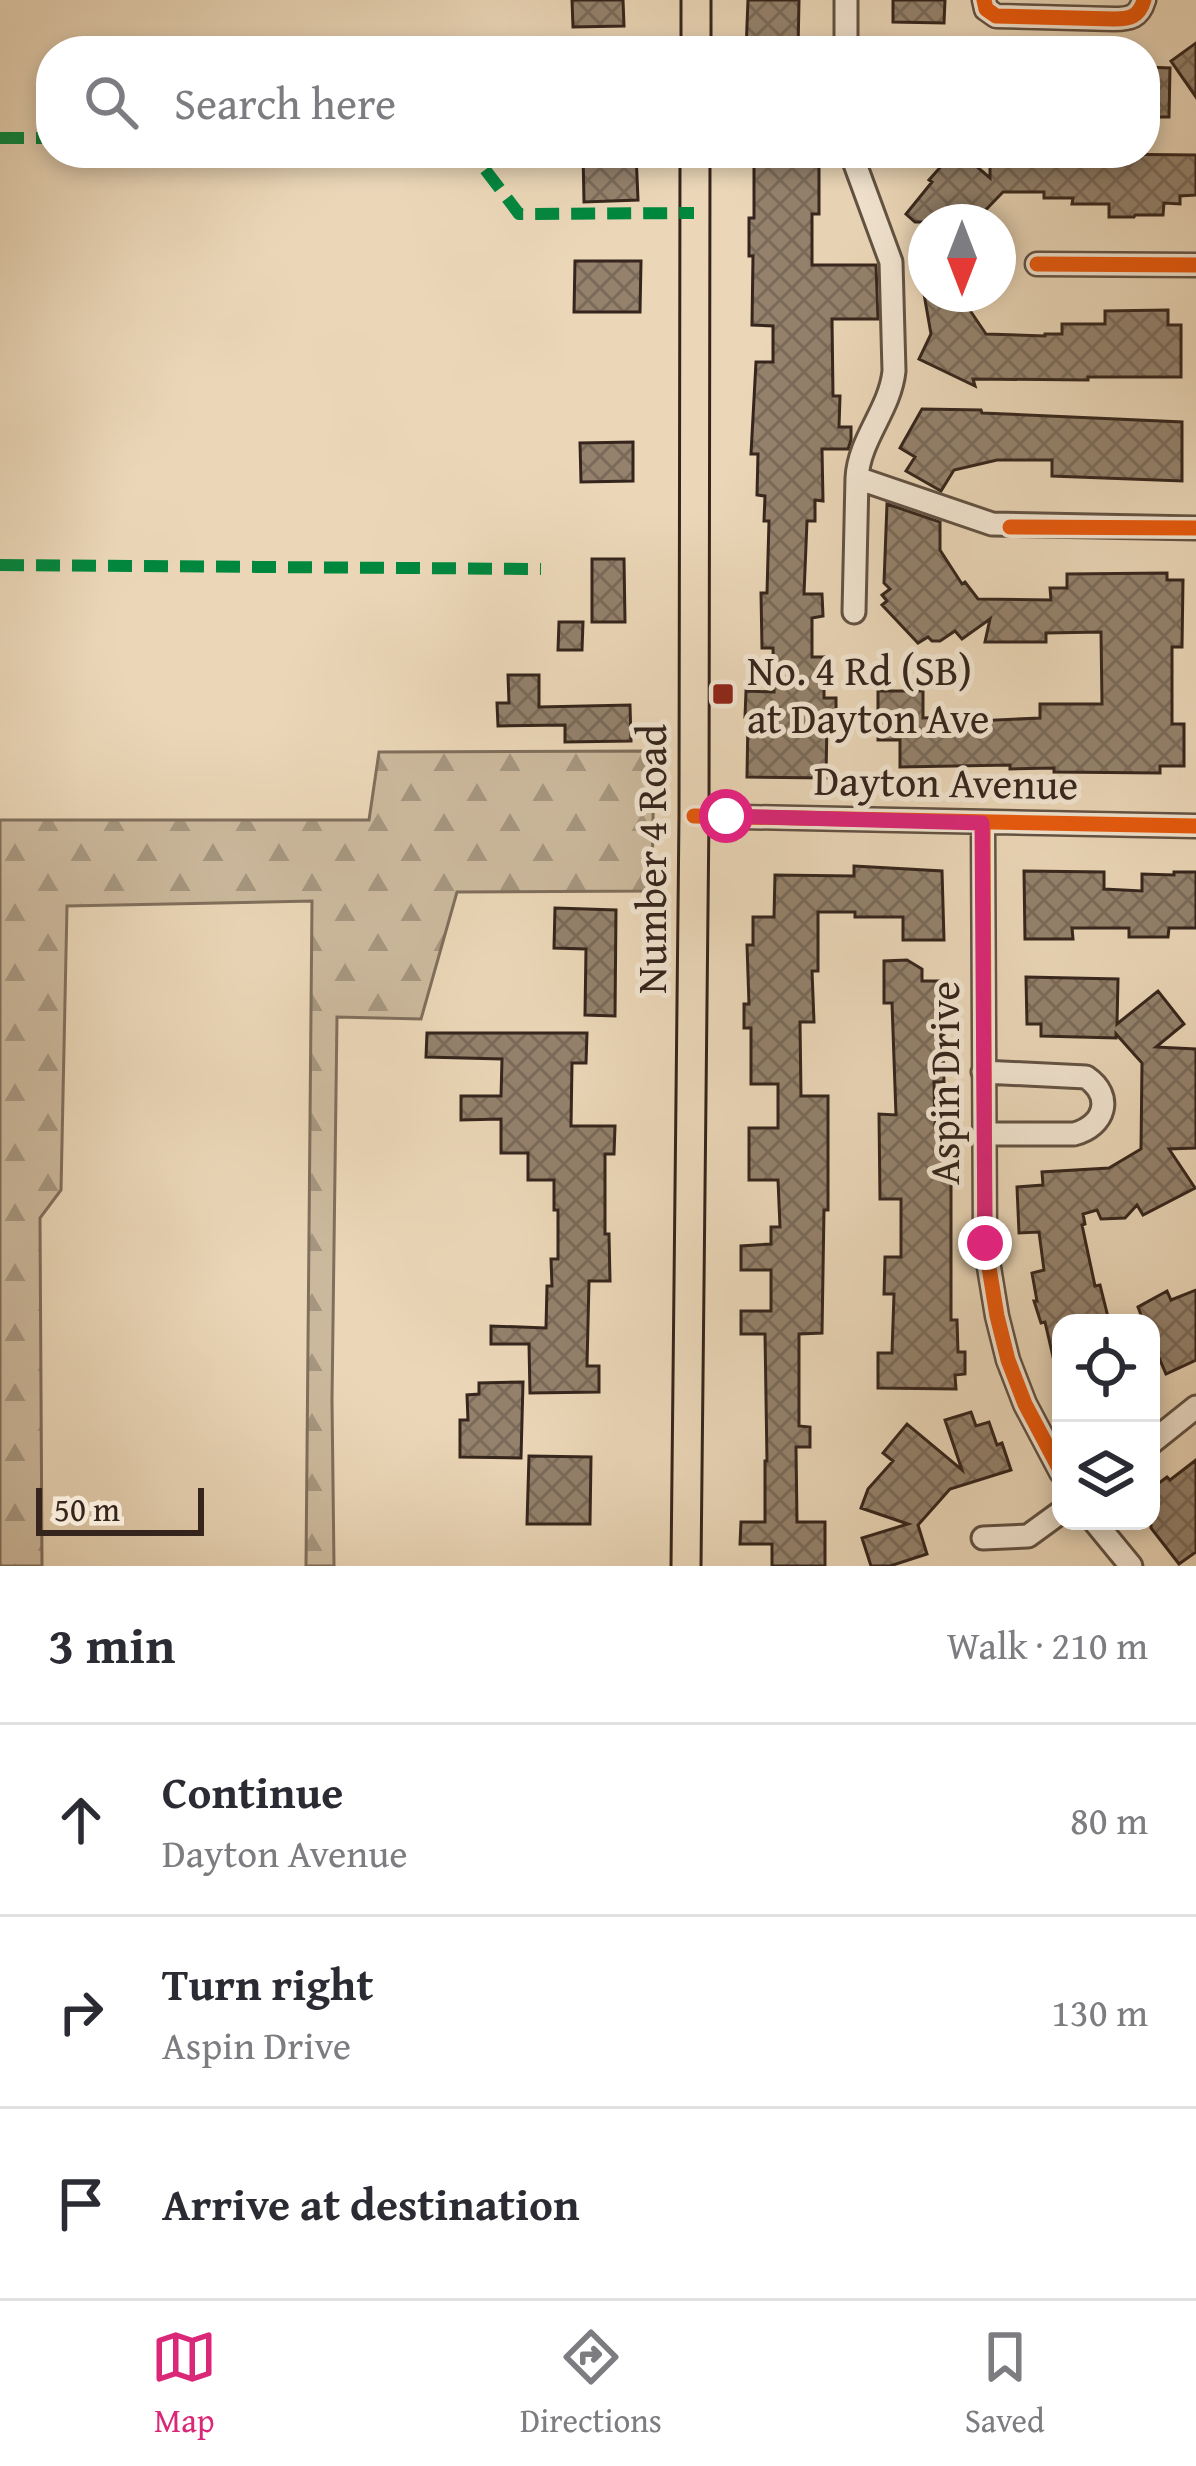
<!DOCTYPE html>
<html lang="en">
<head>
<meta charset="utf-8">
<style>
  :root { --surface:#fff; --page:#f2f2f3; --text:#2b2b33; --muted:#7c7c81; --line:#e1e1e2; --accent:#db2777 }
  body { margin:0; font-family:"Gentium Book Plus",serif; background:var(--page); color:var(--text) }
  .controls { position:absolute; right:36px; bottom:36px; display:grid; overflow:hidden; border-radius:24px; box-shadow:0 6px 18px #0003 }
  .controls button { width:108px; height:108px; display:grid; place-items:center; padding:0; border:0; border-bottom:3px solid var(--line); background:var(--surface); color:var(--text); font:60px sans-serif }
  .compass { position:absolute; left:908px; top:204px; width:108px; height:108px; border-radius:50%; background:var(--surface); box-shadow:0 6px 18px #0003; rotate:180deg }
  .scale { position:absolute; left:36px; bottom:30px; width:168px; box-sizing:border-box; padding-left:12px; border:6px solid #35251c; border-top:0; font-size:33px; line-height:42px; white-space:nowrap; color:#35251c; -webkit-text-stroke:9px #f2e5d1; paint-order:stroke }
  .stop { position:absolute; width:36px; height:36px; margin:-27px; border:9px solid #db2777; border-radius:50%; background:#fff }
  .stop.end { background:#db2777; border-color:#fff; box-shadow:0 3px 12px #0008 }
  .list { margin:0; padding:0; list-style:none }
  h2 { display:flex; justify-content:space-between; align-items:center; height:156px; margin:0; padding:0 48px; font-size:51px }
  h2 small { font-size:39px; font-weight:400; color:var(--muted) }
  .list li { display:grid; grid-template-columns:78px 1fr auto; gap:36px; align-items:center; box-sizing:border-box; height:192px; padding:0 48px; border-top:3px solid var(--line) }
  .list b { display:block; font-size:45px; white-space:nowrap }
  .list p { margin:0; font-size:39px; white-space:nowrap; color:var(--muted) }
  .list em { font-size:39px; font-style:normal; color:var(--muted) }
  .icon { flex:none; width:66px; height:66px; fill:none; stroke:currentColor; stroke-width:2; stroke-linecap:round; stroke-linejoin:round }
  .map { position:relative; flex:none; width:1196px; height:1566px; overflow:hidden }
  .search { position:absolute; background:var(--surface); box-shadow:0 6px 18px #0003; left:36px; right:36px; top:36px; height:132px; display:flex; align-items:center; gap:30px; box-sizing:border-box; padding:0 42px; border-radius:48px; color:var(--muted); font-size:45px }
  .sheet { height:732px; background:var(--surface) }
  nav { display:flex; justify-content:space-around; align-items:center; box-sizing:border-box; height:168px; border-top:3px solid var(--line); background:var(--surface); font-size:33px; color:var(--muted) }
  nav a { display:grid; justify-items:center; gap:6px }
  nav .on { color:var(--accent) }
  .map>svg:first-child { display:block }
  .forest { fill:url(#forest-firs); stroke:#806f5c; stroke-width:3 }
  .building { fill:url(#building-cross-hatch); stroke:#35251c; stroke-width:3 }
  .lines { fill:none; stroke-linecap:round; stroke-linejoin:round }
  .minor-casing { stroke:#625243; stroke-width:27 }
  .major-casing { stroke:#35251c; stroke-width:33 }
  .minor { stroke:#f2e5d1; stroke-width:21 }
  .major { stroke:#ebd7b8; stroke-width:27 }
  .quiet { stroke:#00873e; stroke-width:12; stroke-dasharray:24 12; stroke-linecap:butt }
  .cycleway-casing { stroke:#f2e5d1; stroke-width:22 }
  .cycleway { stroke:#e8590c; stroke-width:15 }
  .route { stroke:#db2777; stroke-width:15 }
  .poi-dot { fill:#8f2418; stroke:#f2e5d1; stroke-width:4.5 }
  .labels { text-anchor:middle; stroke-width:10; stroke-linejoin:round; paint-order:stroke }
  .poi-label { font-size:42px; fill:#35251c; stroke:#f2e5d1; text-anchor:start }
  .street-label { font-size:42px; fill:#35251c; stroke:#f2e5d1 }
</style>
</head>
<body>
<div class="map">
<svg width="1196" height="1566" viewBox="0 0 1196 1566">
  <defs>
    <pattern id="forest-firs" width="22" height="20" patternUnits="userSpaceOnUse" patternTransform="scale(3)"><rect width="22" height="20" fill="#ccb99d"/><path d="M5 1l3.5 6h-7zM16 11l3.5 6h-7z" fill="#a6967f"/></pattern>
    <pattern id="building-cross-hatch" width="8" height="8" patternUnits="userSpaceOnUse" patternTransform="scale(3)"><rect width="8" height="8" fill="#94826d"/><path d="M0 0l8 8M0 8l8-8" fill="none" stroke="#7a6a59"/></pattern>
  </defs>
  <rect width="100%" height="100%" fill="#ebd7b8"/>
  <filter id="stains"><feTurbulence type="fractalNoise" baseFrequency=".00167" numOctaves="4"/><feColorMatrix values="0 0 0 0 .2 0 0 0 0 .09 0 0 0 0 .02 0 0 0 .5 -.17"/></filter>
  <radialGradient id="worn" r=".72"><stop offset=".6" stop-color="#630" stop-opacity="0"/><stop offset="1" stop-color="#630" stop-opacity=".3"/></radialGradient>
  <path class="forest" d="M654 751 652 891 457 892 421 1019 337 1017 332 1400 334 1566H306L312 901 67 906 61 1190 40 1218 42 1566H0V820H369L379 752Z"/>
  <path class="building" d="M572 0H623L624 26 573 27Z
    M748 0H799L798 51H746Z
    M893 0H945L944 23 893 22Z
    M1196 43V97L1171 61Z
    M1145 67 1170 68 1169 117H1145Z
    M583 153H636L638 200 584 202Z
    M754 153H819V214H812V265H876L878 319H832L833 396H840L839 427H851V440L848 449H822L823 501 815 500V521H807L804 594H822L823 616 812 618V657H824V698H836V718H827L826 778 747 777 748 717H745L746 691 774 692 773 648H762L761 593H767L769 521H764L765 496 757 495 758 454H751L756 362H773V326L752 325 753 256H749V218H754Z
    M953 153H961L990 178V153L1196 155V195L1180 196V204L1164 203 1163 215H1135L1134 217H1109V204H1072L1073 198H1044V192H1003L974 222H915L906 214 932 182 929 180Z
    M575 261H641L640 312H574Z
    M924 294H964L967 306 986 334 1045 336V334H1062V324H1105V311L1168 310V325H1181V377H1088V380L973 379 975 386 919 359 931 334Z
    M922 409 981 410 982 413 1182 422V481L1052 476V460H997L954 470 941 491 906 471 915 457 900 448Z
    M633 442V481L581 482 580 443Z
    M887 504 940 522V550L962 584 965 582 978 599 1051 600 1050 588H1067V574L1167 573V580H1183L1182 647H1172V724H1184V766H1160V773L1054 772V768L1010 769V765L900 767V740H878V691H923V718L976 716V721L1040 718V704H1102L1101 632 1046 633V642H985L990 619 962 639 955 631 940 641H932L928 637 918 643 882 605 887 601 882 595 890 589 884 583Z
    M592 559H624L625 622H592Z
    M559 622H583L582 650H558Z
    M508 675H539V707L630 705 631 741 565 742V725L498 726 497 703H509Z
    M854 866 942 871 944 940H903V917H855V912H818V971H812L814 1022H800L801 1096H828V1210H824L822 1333 799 1334V1426L810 1427V1447H796L797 1522H825V1566H772V1544H740L741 1522H765V1461H767L765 1334H741V1311H771V1270H741V1246L771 1244V1227H780L778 1180H749V1128H778V1084H751V1028H744V1004H749L747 945H753V917H774L775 875 854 876Z
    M1024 871 1104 872V889L1142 891V874L1174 875V872H1196V928H1169L1168 937H1129V928H1072L1073 939H1025Z
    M555 908 616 910 615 1016 585 1015 586 949 554 948Z
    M907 960 922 969V981H947V1003H942L944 1082H934L935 1125H951V1320H957L958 1352H965V1374L955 1375 956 1389 878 1388V1353H892L894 1294H884L885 1257H901V1199H880L879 1114 896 1115 892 1003H884V961Z
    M1026 977 1118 979 1117 1024 1158 991 1184 1024 1156 1047 1196 1049V1148L1169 1149 1195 1188 1143 1215 1137 1205 1125 1218 1101 1219 1097 1210 1083 1214 1085 1224 1082 1225 1095 1286 1100 1285 1109 1321 1061 1323V1360L1054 1361 1045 1322 1041 1323 1034 1301H1037L1032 1273 1044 1270 1039 1232 1019 1233 1017 1187 1043 1185 1042 1172 1109 1168 1141 1149 1142 1063 1116 1034V1038L1041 1036V1024H1027Z
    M427 1033H587L586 1063H572L571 1126H615L614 1154H605V1234H609L610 1281H589L587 1366H599V1392L530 1393 529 1344H491V1326L546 1328 547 1286H552L551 1259H558V1210H554V1180H528V1153H501V1119L461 1120V1096H501L502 1059 426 1057Z
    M1196 1290V1360L1166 1374 1151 1339V1323H1144L1138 1307 1167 1291 1171 1300Z
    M523 1382 521 1458 460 1457V1420H468L467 1395 479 1394V1383Z
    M971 1412 976 1426 989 1422 997 1445 1002 1443 1011 1470 950 1489 918 1525 927 1554 890 1566H871L862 1538 908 1524 861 1508 868 1489 893 1461 883 1453 907 1424 962 1470 945 1420Z
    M529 1456 591 1457 590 1524H527Z
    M1196 1460V1552L1179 1564 1151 1528V1489L1167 1477 1170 1480Z"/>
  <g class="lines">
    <g class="minor-casing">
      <path id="minor" d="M984 0 986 9 996 16 1114 19C1130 19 1139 17 1144 0
        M846 51V0
        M851 153 891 262 894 371C890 410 859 439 857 478
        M1037 264 1196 265
        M854 612 857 478 992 524 1196 528
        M694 816 1196 826
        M983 823 985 1243 997 1316 1008 1360 1025 1404 1061 1472
        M983 1072 1086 1077C1114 1096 1105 1126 1074 1134H985
        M1151 1443 1196 1407
        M1094 1521 1131 1566
        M983 1538 1028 1536 1061 1512"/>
    </g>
    <g class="major-casing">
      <path id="major" d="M696 51V0
        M686 1566 694 816 695 153"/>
    </g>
    <use href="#minor" class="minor"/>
    <use href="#major" class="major"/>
    <path class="quiet" d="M0 138H51
      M455 153 478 160 519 214 694 213
      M0 565 541 569"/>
    <g class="cycleway-casing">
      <path id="cycleway" d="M984 0 986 9 996 16 1114 19C1130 19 1139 17 1144 0
        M1037 264 1196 265
        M1010 527 1196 528
        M694 816 1196 826
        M983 823 985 1243 997 1316 1008 1360 1025 1404 1061 1472"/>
    </g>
    <use href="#cycleway" class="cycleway"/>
  </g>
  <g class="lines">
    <path class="route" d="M726 816 982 823 985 1243"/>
  </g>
  <rect class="poi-dot" x="711" y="682" width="24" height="24" rx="6"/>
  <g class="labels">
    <g class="poi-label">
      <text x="747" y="685">No. 4 Rd (SB)<tspan x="747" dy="48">at Dayton Ave</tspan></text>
    </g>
    <g class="street-label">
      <text transform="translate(946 782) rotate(1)" y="15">Dayton Avenue</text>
      <text transform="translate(651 859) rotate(-90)" y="15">Number 4 Road</text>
      <text transform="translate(944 1083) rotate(-90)" y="15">Aspin Drive</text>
    </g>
  </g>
  <rect width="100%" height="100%" filter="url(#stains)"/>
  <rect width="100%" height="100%" fill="url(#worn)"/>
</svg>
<div class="controls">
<button><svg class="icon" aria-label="locate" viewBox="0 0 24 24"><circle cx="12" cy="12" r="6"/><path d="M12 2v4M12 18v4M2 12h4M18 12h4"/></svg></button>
<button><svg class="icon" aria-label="layers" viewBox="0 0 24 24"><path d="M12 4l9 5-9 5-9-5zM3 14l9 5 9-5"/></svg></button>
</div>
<svg class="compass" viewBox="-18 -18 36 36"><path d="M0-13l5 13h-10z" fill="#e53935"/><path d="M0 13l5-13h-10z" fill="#7c7c81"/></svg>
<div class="scale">50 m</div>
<div class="stop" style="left:726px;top:816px"></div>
<div class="stop end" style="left:985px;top:1243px"></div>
<div class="search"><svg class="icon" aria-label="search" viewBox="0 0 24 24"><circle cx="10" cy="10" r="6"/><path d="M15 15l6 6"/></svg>Search here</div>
</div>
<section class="sheet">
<h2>3 min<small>Walk · 210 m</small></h2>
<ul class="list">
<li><svg class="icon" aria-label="ahead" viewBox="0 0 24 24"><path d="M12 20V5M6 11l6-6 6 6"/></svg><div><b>Continue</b><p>Dayton Avenue</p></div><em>80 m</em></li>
<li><svg class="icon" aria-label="right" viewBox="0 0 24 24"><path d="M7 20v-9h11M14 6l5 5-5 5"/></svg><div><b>Turn right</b><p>Aspin Drive</p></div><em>130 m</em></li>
<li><svg class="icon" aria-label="arrive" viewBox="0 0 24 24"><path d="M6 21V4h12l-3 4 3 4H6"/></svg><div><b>Arrive at destination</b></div></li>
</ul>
</section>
<nav>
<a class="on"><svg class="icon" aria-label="map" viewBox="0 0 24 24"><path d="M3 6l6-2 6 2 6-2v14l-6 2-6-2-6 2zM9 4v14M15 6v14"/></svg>Map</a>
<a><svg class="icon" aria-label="directions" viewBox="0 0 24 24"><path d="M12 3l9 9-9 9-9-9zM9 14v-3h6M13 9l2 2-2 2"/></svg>Directions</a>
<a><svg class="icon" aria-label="saved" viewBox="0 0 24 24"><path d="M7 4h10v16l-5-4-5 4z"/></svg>Saved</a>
</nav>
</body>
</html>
